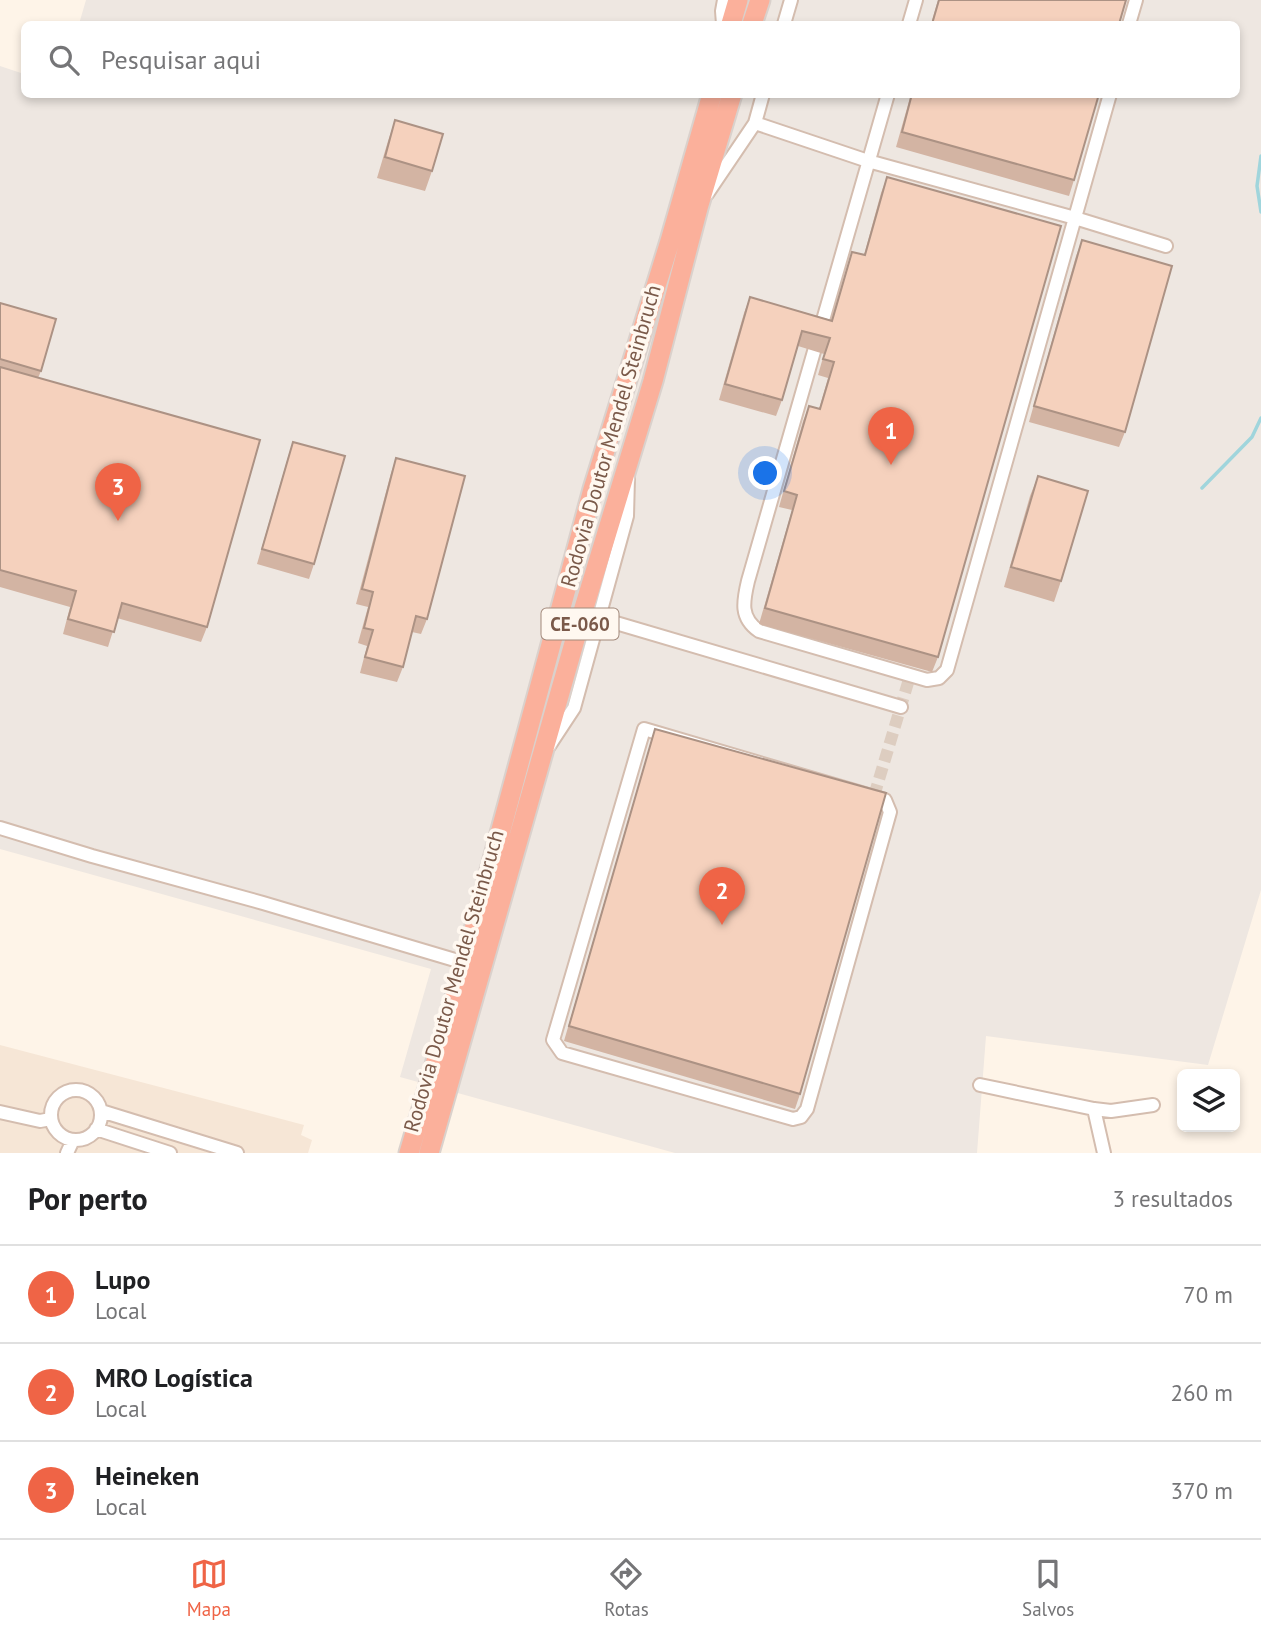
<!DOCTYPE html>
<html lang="pt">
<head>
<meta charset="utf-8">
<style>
  :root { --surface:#fff; --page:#f2f2f2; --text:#202124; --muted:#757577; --line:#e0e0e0; --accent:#ef6446 }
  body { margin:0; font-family:"PT Sans",sans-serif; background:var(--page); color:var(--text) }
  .controls { position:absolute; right:21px; bottom:21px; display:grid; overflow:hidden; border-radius:10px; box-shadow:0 4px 10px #0003 }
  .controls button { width:63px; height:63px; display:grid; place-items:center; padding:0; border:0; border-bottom:2px solid var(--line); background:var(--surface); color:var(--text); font:35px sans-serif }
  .you { position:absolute; left:766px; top:474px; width:24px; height:24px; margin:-18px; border:5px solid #fff; border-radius:50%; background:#1a73e8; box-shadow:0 0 0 10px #1a73e833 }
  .badge { display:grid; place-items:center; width:46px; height:46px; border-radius:50%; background:var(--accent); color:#fff; font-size:23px; font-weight:700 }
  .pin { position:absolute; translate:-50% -58px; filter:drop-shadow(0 2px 4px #0008) }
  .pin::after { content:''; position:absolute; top:37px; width:24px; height:21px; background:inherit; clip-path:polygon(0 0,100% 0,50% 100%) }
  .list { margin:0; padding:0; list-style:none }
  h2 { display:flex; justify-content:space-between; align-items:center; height:91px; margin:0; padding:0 28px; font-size:30px }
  h2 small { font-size:23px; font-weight:400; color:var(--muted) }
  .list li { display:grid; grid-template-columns:46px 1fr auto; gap:21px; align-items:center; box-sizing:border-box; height:98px; padding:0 28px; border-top:2px solid var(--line) }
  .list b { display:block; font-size:26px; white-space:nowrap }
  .list p { margin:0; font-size:23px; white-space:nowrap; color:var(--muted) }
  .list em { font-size:23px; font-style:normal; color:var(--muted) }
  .icon { flex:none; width:38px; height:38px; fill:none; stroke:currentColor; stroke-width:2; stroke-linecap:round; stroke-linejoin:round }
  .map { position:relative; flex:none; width:1261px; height:1153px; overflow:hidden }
  .search { position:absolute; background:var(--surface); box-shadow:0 4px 10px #0003; left:21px; right:21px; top:21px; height:77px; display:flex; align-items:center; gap:18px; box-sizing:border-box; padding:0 24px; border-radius:10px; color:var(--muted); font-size:26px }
  .sheet { height:385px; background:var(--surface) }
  nav { display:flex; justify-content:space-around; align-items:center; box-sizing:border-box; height:98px; border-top:2px solid var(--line); background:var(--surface); font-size:19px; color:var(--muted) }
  nav a { display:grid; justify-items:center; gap:4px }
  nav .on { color:var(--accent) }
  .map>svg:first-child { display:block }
  .residential { fill:#f6e6d6 }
  .industrial { fill:#eee7e1 }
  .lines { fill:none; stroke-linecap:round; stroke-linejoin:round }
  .stream { stroke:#a0d5dc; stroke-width:3.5 }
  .minor-tunnel { stroke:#ddcdc0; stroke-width:12; stroke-dasharray:12 6; stroke-linecap:butt }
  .minor-casing { stroke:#d4bdaf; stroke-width:16 }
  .highway-casing { stroke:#dad1cc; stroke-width:23 }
  .minor { stroke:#fff; stroke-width:12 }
  .highway { stroke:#fbb09b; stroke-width:19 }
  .wall { fill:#d3b4a3 }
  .building { fill:#f5d1bd; stroke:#ac9284; stroke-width:2 }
  .labels { text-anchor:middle; stroke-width:7; stroke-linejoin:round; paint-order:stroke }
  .shield { fill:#fff8f0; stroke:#a2897b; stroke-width:2 }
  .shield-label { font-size:19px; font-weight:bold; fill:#7a5949 }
  .street-label { font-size:21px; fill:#7a5949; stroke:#fff8f0 }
</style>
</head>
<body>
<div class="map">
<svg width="1261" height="1153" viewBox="0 0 1261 1153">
  <rect width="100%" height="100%" fill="#fef4e8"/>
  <path class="residential" d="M0 1045 304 1125 301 1135 312 1140 308 1153H0Z"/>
  <path class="industrial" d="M86 0H1261V890L1208 1065 986 1036 977 1153H675L400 1077 431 969 0 849V66L24 74V94H1236V24H79Z"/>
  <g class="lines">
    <path class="stream" d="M1261 156 1257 186 1261 212
      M1202 488 1252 437 1261 418"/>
    <path class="minor-tunnel" d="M874 796 910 676"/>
    <g class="minor-casing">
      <path id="minor" d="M723 24 722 11 724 0
        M784 24 791 0
        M909 24 916 0
        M1129 24 1136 0
        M888 94 748 581C743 602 740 618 759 631L927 680 939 678 947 670 1110 94
        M755 123 868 161 1075 218 1166 246
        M707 194 755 123 763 94
        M599 618 901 707
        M644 729 885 800 890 812 807 1109 801 1117 793 1119 562 1053 553 1040Z
        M549 746 574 708 627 516 628 478
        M0 828 92 856 263 903 465 963
        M980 1085 1094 1109 1111 1111 1153 1105
        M51 1115a25 25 0 1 1 50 0a25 25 0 1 1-50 0Z
        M1094 1109 1104 1153
        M101 1111 237 1153
        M0 1112 40 1121 51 1119
        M96 1129 170 1153
        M67 1153 73 1140"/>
    </g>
    <g class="highway-casing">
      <path id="highway" d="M731 24 738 0
        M752 24 760 0
        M409 1153 465 963 593 489 670 241 712 94
        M429 1153 584 608 653 381 698 208 732 94"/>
    </g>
    <use href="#minor" class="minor"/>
    <use href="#highway" class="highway"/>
  </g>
  <path class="wall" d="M938 0H1126L1119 24H931Z
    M911 94H1099L1074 180 1069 196 896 147Z
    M395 120 432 171 425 191 377 178 388 141Z
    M887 177 938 657 932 672 759 624 792 510 779 507 803 421 809 406 819 409 828 378 818 375 824 354 798 346 782 400 776 416 719 400 744 313 750 297 831 320 847 267 852 252 864 255 881 193Z
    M1082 240 1125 432 1119 447 1029 422 1076 256Z
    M0 303 41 371 38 378 207 627 201 642 117 618 108 647 63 634 70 607 0 587Z
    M293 442 314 564 309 579 257 564 288 457Z
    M396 458 427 619 421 634 412 632 403 667 397 682 360 673 367 646 358 643 368 607 356 604 391 473Z
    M1038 476 1061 581 1054 602 1004 587 1030 496Z
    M655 729 800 1094 795 1109 564 1041 650 745Z"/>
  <path class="building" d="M939 0H1126L1119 24H932Z
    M912 94H1099L1074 180 902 132Z
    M395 120 443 134 432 171 385 157Z
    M887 177 1061 226 938 657 765 608 797 495 784 491 809 406 820 409 834 362 823 359 830 338 802 331 782 400 725 384 750 297 832 321 852 252 865 255Z
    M1082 240 1172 266 1125 432 1034 406Z
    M0 303 56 319 41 371 0 359Z
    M0 367 260 440 207 627 122 603 114 632 68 619 76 591 0 570Z
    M293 442 345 456 314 564 262 549Z
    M396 458 465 476 427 619 416 616 403 667 365 657 373 630 364 628 373 592 362 589Z
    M1038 476 1088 491 1061 581 1011 567Z
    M655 729 886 793 800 1094 569 1026Z"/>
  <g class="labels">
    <rect class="shield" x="541.5" y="608.5" width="77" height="31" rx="5"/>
    <g class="shield-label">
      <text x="580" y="631">CE-060</text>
    </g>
    <g class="street-label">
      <text transform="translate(611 436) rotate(-74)" y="7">Rodovia Doutor Mendel Steinbruch</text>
      <text transform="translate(454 981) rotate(-74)" y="7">Rodovia Doutor Mendel Steinbruch</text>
    </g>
  </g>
</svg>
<div class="controls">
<button><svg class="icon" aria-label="layers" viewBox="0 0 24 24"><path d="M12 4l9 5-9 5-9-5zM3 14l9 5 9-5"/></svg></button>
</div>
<div class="you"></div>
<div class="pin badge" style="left:891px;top:465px">1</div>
<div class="pin badge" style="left:722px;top:925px">2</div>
<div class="pin badge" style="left:118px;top:521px">3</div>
<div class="search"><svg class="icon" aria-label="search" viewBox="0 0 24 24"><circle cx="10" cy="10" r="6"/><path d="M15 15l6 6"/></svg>Pesquisar aqui</div>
</div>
<section class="sheet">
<h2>Por perto<small>3 resultados</small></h2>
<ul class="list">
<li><span class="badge">1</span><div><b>Lupo</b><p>Local</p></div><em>70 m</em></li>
<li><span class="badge">2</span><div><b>MRO Logística</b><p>Local</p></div><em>260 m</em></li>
<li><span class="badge">3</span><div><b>Heineken</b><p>Local</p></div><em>370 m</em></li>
</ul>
</section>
<nav>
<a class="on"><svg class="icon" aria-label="map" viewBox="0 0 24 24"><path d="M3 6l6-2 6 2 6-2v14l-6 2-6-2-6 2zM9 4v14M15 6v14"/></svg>Mapa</a>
<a><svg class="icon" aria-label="directions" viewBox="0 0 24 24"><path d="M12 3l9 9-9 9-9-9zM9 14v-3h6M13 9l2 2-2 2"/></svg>Rotas</a>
<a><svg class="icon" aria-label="saved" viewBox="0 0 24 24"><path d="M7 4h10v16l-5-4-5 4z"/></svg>Salvos</a>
</nav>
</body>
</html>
